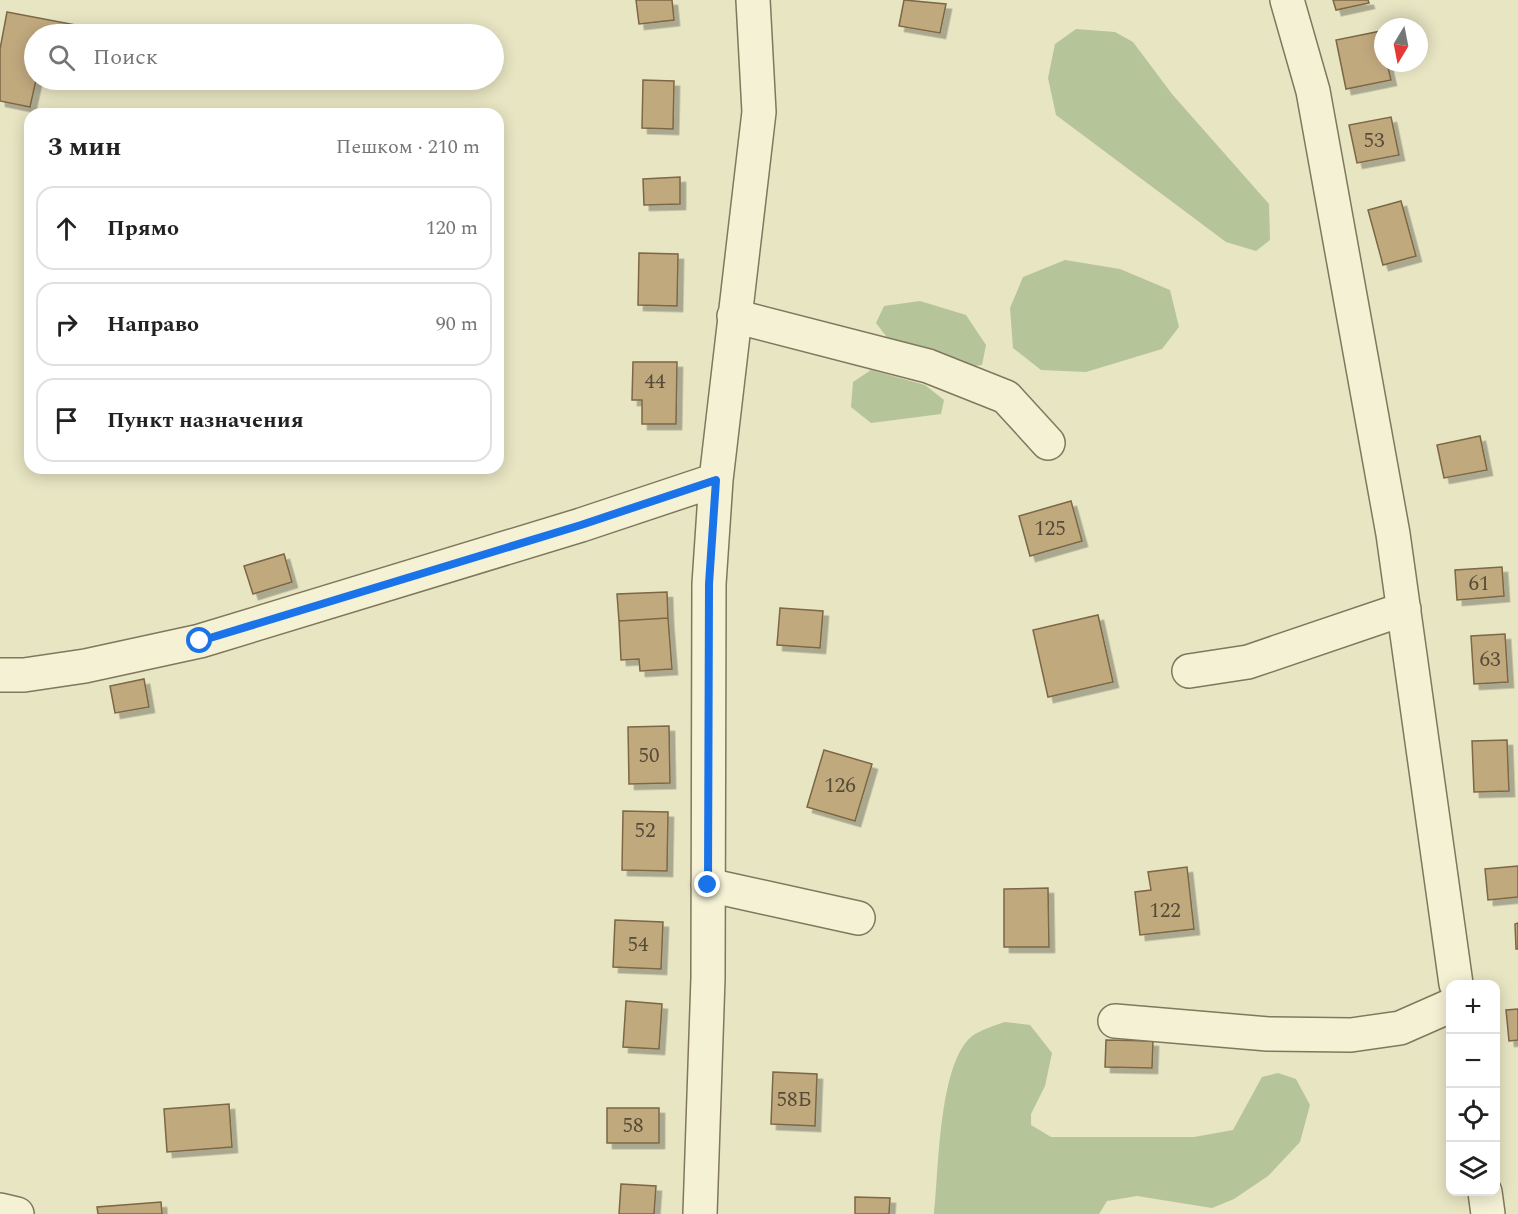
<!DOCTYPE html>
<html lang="ru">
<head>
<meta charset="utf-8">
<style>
  :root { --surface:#fff; --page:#f6f6f6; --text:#222; --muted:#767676; --line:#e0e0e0 }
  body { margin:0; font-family:Spectral,serif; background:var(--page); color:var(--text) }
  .controls { position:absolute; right:18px; bottom:18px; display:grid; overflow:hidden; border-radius:12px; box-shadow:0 3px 15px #0003 }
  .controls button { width:54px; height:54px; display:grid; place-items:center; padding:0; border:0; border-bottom:2px solid var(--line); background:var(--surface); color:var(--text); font:30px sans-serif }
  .compass { position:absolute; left:1374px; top:18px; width:54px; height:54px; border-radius:50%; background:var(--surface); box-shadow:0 3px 15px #0003; rotate:190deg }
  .stop { position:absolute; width:18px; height:18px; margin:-14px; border:4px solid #1a73e8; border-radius:50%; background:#fff }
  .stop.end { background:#1a73e8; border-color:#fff; box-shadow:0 2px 6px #0008 }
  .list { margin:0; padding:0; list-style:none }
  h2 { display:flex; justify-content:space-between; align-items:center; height:78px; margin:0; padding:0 24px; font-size:26px }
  h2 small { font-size:20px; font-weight:400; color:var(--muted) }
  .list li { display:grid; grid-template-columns:39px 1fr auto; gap:18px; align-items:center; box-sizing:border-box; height:84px; margin:0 12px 12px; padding:0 12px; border:2px solid var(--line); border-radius:18px }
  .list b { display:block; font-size:22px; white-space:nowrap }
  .list em { font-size:20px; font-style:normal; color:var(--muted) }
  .icon { flex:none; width:33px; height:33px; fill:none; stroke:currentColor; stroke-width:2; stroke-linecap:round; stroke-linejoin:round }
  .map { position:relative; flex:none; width:1518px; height:1214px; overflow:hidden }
  .search { position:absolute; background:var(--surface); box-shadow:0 3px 15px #0003; left:24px; top:24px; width:480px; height:66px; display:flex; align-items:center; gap:15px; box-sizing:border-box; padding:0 21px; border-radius:33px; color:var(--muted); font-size:22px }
  .panel { position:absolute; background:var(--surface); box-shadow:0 3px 15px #0003; left:24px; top:108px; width:480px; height:366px; border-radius:18px }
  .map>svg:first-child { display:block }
  .green { fill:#b6c499 }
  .building { fill:#c1a97e; stroke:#7c6745; stroke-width:1.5; filter:url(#shadow) }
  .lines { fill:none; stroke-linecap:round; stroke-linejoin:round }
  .minor-casing { stroke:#80775c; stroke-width:36 }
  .minor { stroke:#f4f1d5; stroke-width:33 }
  .route { stroke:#1a73e8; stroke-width:8 }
  .labels { text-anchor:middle; stroke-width:5; stroke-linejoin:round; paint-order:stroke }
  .number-label { font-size:21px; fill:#564b36 }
</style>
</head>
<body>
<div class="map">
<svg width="1518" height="1214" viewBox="0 0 1518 1214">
  <defs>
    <filter id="shadow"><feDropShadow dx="5.5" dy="5.5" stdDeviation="0" flood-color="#0004"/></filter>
  </defs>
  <rect width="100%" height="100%" fill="#e8e5c3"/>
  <path class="green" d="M1076 29 1115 32 1133 42 1172 94 1269 204 1270 240 1256 251 1226 242 1056 115 1048 78 1055 44Z
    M1065 260 1120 269 1170 290 1179 327 1162 349 1086 372 1041 370 1013 348 1010 308 1023 277Z
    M920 301 966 315 986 345 982 365 966 367 892 344 876 323 884 306Z
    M871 370 925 385 944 400 941 414 871 423 851 407 853 382Z
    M1005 1022 1030 1025 1052 1053 1045 1086 1031 1114V1125L1051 1137H1194L1233 1130 1262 1077 1278 1073 1296 1079 1310 1105 1300 1142 1268 1176 1234 1199 1212 1208 1137 1196 1107 1201 1099 1214H934C939 1173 938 1057 975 1034 984 1029 995 1025 1005 1022Z"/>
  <path class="building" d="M636 0H672L674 20 639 24Z
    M904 0 946 4 940 33 899 26Z
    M1333 0H1368L1369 3 1336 10Z
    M7 12 76 25 74 34H34L36 80 30 107 0 101V49Z
    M1381 31 1383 63H1387L1391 80 1346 89 1336 40Z
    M643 80 674 81 673 129 642 128Z
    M1391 117 1399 155 1357 163 1349 125Z
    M680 177V204L644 205 643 179Z
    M1401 201 1416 256 1383 265 1368 210Z
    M639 253 678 254 677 306 638 305Z
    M633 362H677L676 424H642V400H632Z
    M1480 436 1487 470 1444 478 1437 445Z
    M1071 501 1082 541 1030 556 1019 516Z
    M284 554 292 582 253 594 244 566Z
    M1502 567 1504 596 1457 600 1455 570Z
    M667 592 668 618 619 621 617 594Z
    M780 608 823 611 820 648 777 645Z
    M1098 615 1113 682 1048 697 1033 630Z
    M668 618 672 669 640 671 639 659 621 660 619 621Z
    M1505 634 1508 682 1474 684 1471 636Z
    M144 679 149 707 115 713 110 686Z
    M669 726 670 783 629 784 628 727Z
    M1507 740 1509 791 1474 792 1472 741Z
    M824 750 872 764 855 821 807 807Z
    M623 811 668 812 667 871 622 870Z
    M1518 866V897L1488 900 1485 869Z
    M1187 867 1194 929 1140 935 1135 892 1151 890 1148 872Z
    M1048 888 1049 947H1004V889Z
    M615 920 663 922 661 969 613 967Z
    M1518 923V949H1516L1515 924Z
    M626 1001 662 1004 659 1049 623 1047Z
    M1518 1009V1040L1509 1041 1506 1010Z
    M1106 1040 1153 1041 1152 1068 1105 1067Z
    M773 1072 817 1074 815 1126 771 1124Z
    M229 1104 232 1147 167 1152 164 1109Z
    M607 1108H659V1143H607Z
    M621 1184 656 1186 654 1214H619Z
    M855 1197 890 1198 889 1214H855Z
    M161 1202 162 1214H98L97 1207Z"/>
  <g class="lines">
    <g class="minor-casing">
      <path id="minor" d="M1287 0 1313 91 1393 534 1456 984
        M734 316 928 366 1006 397 1048 443
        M1189 671 1248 662 1404 609
        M0 675H24L85 666 200 641 581 525 716 480
        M708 885 858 918
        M1115 1021 1268 1034 1351 1035 1400 1028 1450 1006
        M1485 1192 1488 1214
        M0 1210 17 1214
        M700 1214 708 978 709 584 716 480 759 112 753 0"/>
    </g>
    <use href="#minor" class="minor"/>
  </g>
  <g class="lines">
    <path class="route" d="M200 641 581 525 716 480 709 584 708 885"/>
  </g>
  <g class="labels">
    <g class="number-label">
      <text x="1374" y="147">53</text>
      <text x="655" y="388">44</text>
      <text x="1050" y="535">125</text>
      <text x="1479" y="590">61</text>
      <text x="1490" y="666">63</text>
      <text x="649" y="762">50</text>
      <text x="840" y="792">126</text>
      <text x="645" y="837">52</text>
      <text x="1165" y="917">122</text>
      <text x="638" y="951">54</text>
      <text x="794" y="1106">58Б</text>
      <text x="633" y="1132">58</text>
    </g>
  </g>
</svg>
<div class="controls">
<button>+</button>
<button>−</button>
<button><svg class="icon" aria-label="locate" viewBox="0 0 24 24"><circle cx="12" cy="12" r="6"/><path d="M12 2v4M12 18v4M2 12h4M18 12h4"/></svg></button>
<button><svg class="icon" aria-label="layers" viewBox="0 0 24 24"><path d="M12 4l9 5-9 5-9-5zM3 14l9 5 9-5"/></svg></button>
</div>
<svg class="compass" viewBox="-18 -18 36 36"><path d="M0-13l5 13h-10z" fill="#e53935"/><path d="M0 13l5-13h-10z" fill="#767676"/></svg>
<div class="stop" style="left:200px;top:641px"></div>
<div class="stop end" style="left:708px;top:885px"></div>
<div class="search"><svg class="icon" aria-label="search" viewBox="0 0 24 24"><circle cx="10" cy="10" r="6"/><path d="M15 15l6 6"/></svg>Поиск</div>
<section class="panel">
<h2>3 мин<small>Пешком · 210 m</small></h2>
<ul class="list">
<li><svg class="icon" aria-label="ahead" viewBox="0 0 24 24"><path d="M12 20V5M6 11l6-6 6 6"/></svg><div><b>Прямо</b></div><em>120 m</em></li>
<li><svg class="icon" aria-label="right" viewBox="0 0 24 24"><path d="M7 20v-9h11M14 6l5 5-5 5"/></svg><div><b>Направо</b></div><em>90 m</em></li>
<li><svg class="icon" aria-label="arrive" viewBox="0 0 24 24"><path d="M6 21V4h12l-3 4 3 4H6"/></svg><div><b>Пункт назначения</b></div></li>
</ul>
</section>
</div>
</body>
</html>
